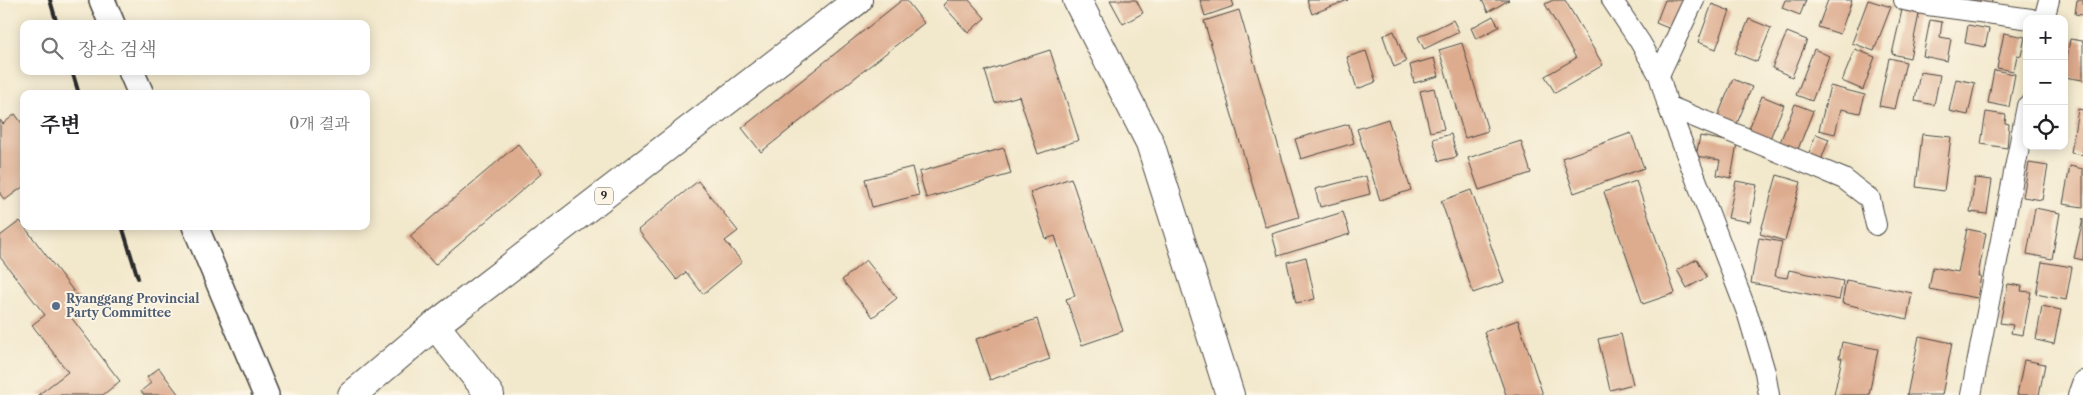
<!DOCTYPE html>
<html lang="ko">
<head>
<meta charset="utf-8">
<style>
  :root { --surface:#fff; --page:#f2f2f2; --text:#202124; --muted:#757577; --line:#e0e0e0 }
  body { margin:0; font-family:"Libre Caslon Text","Noto Serif KR",serif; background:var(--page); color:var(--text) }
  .controls { position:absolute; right:15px; top:15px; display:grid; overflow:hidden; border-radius:10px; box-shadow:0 2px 12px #0003 }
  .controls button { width:45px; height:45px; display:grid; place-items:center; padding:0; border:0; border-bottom:1px solid var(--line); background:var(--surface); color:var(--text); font:25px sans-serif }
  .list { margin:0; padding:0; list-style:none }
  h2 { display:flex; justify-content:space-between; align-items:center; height:65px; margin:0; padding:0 20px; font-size:21px }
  h2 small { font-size:16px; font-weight:400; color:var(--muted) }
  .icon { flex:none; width:28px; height:28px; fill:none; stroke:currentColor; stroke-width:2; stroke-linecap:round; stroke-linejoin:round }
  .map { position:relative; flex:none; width:2083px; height:395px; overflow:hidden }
  .search { position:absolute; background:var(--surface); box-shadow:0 2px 12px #0003; left:20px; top:20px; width:350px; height:55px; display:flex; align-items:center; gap:12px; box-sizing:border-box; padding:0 18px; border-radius:10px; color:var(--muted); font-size:19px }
  .panel { position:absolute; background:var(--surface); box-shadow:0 2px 12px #0003; left:20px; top:90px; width:350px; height:140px; border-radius:10px }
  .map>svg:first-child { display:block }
  .building { fill:#ddab8e }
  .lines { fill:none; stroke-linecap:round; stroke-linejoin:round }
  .minor-casing { stroke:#494743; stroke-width:22 }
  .tertiary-casing { stroke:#494743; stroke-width:28 }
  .secondary-casing { stroke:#494743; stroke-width:30 }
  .primary-casing { stroke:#494743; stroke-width:30 }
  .minor { stroke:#fff; stroke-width:20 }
  .tertiary { stroke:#fff; stroke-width:25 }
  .secondary { stroke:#fff; stroke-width:28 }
  .primary { stroke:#fff; stroke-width:28 }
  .rail { stroke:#2b2b2b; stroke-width:4 }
  .service-dot { fill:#5c6f8a; stroke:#fcf5e5; stroke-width:2 }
  .labels { text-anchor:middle; stroke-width:4; stroke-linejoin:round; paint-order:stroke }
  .shield { fill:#fcf5e5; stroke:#6a6863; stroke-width:1 }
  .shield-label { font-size:11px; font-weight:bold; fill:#2b2b2b }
  .service-label { font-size:12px; font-weight:bold; fill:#4e5e75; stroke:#fcf5e5; text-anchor:start }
</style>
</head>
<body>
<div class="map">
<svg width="2083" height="395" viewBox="0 0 2083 395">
  <rect width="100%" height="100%" fill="#fcf5e5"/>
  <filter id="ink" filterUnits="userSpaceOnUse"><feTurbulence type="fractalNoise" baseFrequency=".02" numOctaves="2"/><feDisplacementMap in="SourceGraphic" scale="10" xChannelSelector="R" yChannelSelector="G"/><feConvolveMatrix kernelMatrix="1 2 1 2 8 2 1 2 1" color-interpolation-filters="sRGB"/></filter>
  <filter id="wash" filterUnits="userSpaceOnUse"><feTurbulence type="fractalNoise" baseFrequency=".0096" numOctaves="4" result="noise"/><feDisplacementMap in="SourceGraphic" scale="20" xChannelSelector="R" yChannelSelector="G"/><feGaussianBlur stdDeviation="1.12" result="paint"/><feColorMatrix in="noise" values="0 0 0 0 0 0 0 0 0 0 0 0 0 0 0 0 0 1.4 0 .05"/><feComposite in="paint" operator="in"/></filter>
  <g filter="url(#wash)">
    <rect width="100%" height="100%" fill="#f2e8cc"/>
    <g id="blocks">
      <path class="building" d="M902 0H906L924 23 761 152 742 128Z
        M948 0H969L985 18 968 33 943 5Z
        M1110 0H1136L1143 13 1123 24Z
        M1200 0H1232L1234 6 1205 16Z
        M1307 0H1348L1312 14Z
        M1482 0H1509L1488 12Z
        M1553 0H1565L1603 65 1555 93 1545 76 1576 58 1545 4Z
        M1665 0H1685L1673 30 1656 23Z
        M1785 0H1806L1800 15 1782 8Z
        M1828 0H1852L1840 34 1818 27Z
        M1868 0 1891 7 1874 51 1852 43Z
        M1970 0H1992L1991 8 1970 4Z
        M2077 0H2083V15L2075 14Z
        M1712 4 1730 11 1716 49 1698 42Z
        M1239 10 1299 217 1265 227 1204 21Z
        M1902 10 1919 14 1910 58 1892 54Z
        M1493 16 1499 27 1476 39 1471 28Z
        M1749 19 1771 28 1757 62 1735 53Z
        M1453 20 1459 32 1424 49 1418 37Z
        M1930 20 1942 22 1940 37 1951 39 1947 61 1923 56Z
        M1968 25 1989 29 1985 47 1965 43Z
        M1394 31 1406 62 1394 67 1383 36Z
        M1787 32 1807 40 1792 77 1772 68Z
        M2004 33 2025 37 2021 56 2017 55 2014 71 1997 68Z
        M2070 39 2083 41V80L2064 77Z
        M1462 43 1488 131 1465 138 1439 50Z
        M1814 49 1829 56 1812 101 1796 95Z
        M1855 49 1875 57 1863 90 1842 81Z
        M1050 50 1079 140 1038 154 1019 96 995 103 985 71Z
        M1366 51 1376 82 1357 89 1347 57Z
        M1434 58 1439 76 1414 83 1410 65Z
        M1889 58 1906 62 1895 109 1879 106Z
        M1994 70 2015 74 2009 107 1988 103Z
        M1920 72 1940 75 1934 105 1915 101Z
        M1733 79 1752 87 1736 126 1717 118Z
        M1956 79 1975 83 1968 115 1949 111Z
        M1830 86 1865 95 1860 113 1841 109 1835 134 1819 130Z
        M1434 88 1444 129 1430 132 1420 91Z
        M1762 96 1784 105 1768 143 1747 134Z
        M1795 104 1813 111 1797 152 1779 145Z
        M2078 109 2083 110V155L2071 153Z
        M1986 112 2006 115 2005 123 2009 124 2007 148 1981 144Z
        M15 114 24 126V186L5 200 0 194V120L3 124Z
        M1388 119 1411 190 1380 200 1357 129Z
        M1349 124 1354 143 1301 159 1295 139Z
        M1631 133 1644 168 1574 193 1562 158Z
        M1451 134 1457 157 1439 161 1433 139Z
        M1816 134 1829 139 1820 163 1807 158Z
        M1922 134 1951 137 1944 191 1916 187Z
        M1700 136 1737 143 1731 178 1717 175 1720 160 1696 156Z
        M1521 141 1531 173 1479 190 1468 158Z
        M518 144 542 173 435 265 410 236Z
        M1004 148 1011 174 926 198 919 172Z
        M2029 163 2048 166 2042 200 2023 197Z
        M2070 166 2083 169V207L2063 204Z
        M912 167 919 195 872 207 865 179Z
        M1777 175 1801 182 1785 241 1760 234Z
        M1366 176 1370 194 1320 207 1315 189Z
        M1071 178 1123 331 1082 345 1066 299 1075 296 1055 236 1046 239 1030 192Z
        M1975 178 1992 180 1987 214 1970 212Z
        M698 181 738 231 725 241 742 262 703 294 686 272 677 280 638 230Z
        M1636 181 1675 293 1643 304 1604 192Z
        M1736 181 1757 185 1750 222 1728 218Z
        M1471 190 1504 282 1473 293 1441 201Z
        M2035 208 2060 213 2052 259 2027 254Z
        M1343 212 1350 234 1278 256 1272 234Z
        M2083 219V260L2074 258Z
        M20 221 81 301 67 312 120 381 103 395H38L68 372 32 325 45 315 0 257V236Z
        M1967 229 1986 233 1978 276H1981L1977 298 1929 289 1933 267 1958 272Z
        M1759 238 1782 242 1775 276 1787 278 1789 270 1843 281 1839 300 1751 283Z
        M1306 257 1315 299 1296 303 1287 262Z
        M1697 259 1707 277 1687 288 1677 270Z
        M866 260 897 298 873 317 842 280Z
        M2042 262 2072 267 2066 300 2036 294Z
        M1846 280 1912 293 1907 319 1842 303Z
        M2008 284 2022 286 2021 291 2031 292 2023 335 2011 333 2013 325 2000 323Z
        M2042 306 2061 310 2054 344 2036 340Z
        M1037 319 1050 359 990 380 976 339Z
        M1518 320 1543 395H1506L1484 332Z
        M1621 334 1633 384 1610 390 1598 339Z
        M1919 336 1952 343 1942 395H1907Z
        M1842 342 1878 349 1869 395H1834L1842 358H1839Z
        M2024 360 2045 364 2039 395H2017Z
        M159 368 179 395H144L141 391 151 383 147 377Z"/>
    </g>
  </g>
  <g filter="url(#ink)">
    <use href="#blocks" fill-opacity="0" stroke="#494743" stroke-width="1"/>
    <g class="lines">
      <g class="minor-casing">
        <path id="minor" d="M1612 0 1640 42 1659 75 1668 106 1748 315 1765 372 1769 395
          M1904 0 1928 5 2031 19
          M2044 19 2049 0
          M1659 75 1694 0
          M1668 106 1844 179 1870 199 1876 225
          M1971 395 2027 106
          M2078 395 2083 381"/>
      </g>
      <g class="tertiary-casing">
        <path id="tertiary" d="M102 0 112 24
          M131 71 141 94
          M195 226 266 395"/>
      </g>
      <g class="secondary-casing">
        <path id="secondary" d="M1077 0 1150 143 1230 395
          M435 325 490 395"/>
      </g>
      <g class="primary-casing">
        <path id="primary" d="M352 395 435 325 858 0"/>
      </g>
      <use href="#minor" class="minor"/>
      <use href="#tertiary" class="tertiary"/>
      <use href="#secondary" class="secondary"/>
      <use href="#primary" class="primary"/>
      <path class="rail" d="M50 0 57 24
        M72 71 79 94
        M122 226 138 278"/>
    </g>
  </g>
  <circle class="service-dot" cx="56" cy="306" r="5"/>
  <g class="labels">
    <rect class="shield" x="595" y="187.5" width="18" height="17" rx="4"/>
    <g class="shield-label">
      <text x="604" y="200">9</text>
    </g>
    <g class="service-label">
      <text x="66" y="303">Ryanggang Provincial<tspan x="66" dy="14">Party Committee</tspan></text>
    </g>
  </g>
</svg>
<div class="controls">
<button>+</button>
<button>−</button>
<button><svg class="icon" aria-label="locate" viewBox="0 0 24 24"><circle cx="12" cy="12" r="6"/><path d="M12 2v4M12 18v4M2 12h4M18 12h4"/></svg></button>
</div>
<div class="search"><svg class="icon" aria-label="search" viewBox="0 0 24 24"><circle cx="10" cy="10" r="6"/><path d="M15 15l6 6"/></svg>장소 검색</div>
<section class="panel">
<h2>주변<small>0개 결과</small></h2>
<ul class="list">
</ul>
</section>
</div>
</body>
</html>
